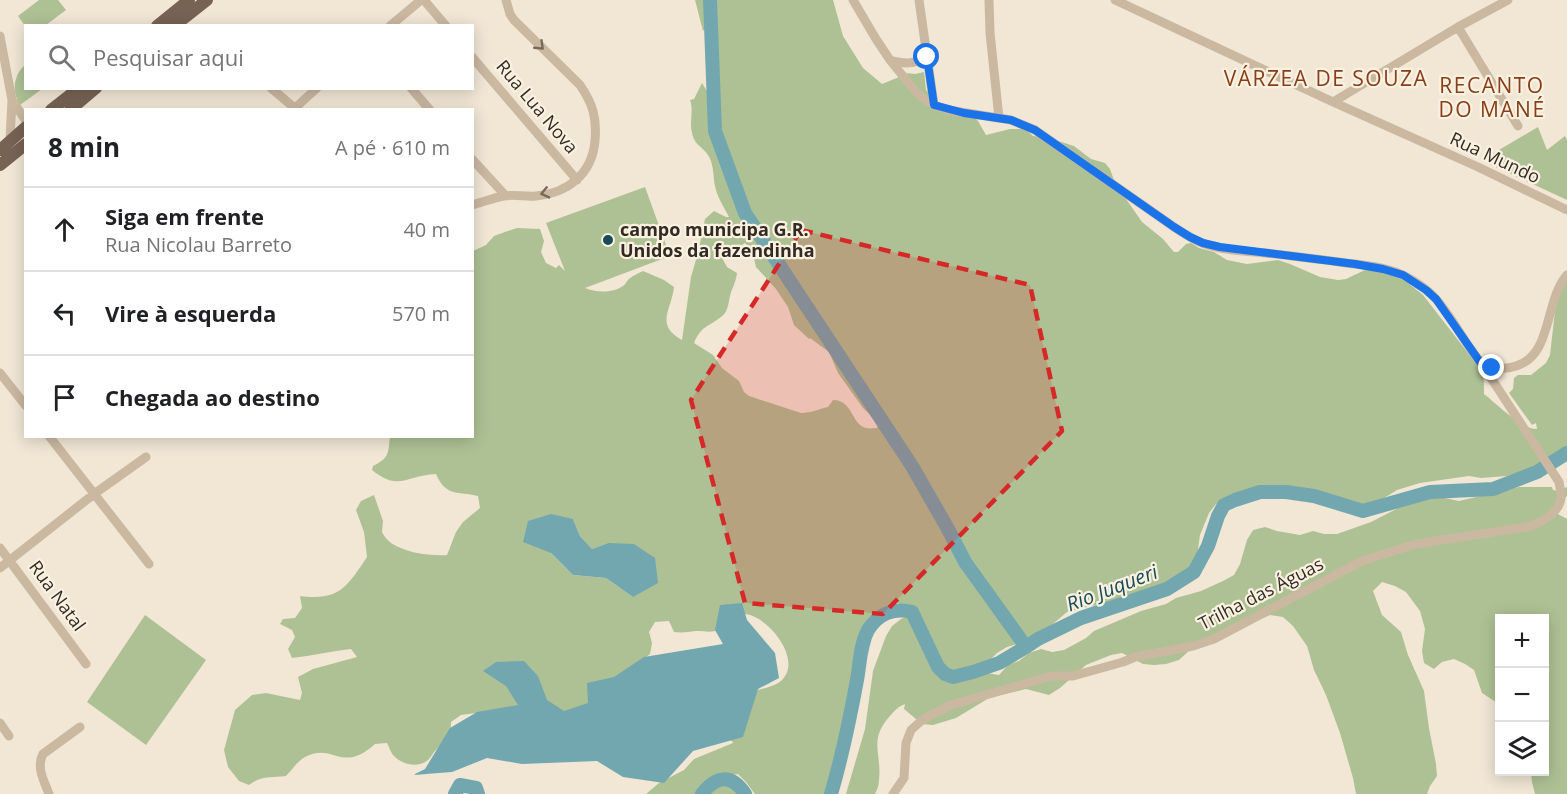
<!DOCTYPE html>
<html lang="pt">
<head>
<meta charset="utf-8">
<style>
  :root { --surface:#fff; --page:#f2f2f2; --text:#202124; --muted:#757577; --line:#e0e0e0 }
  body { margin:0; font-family:"Open Sans",sans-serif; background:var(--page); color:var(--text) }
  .controls { position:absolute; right:18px; bottom:18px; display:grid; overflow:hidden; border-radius:0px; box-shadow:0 3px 15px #0003 }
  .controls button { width:54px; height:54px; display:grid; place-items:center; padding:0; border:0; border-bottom:2px solid var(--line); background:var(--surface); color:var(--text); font:30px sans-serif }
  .stop { position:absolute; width:18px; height:18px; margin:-14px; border:4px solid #1a73e8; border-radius:50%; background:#fff }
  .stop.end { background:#1a73e8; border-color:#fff; box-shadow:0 2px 6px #0008 }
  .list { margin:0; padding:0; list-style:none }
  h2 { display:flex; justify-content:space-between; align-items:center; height:78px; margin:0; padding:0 24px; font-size:26px }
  h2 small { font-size:20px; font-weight:400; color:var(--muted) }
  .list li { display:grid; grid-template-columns:39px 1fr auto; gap:18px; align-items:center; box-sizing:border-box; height:84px; padding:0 24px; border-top:2px solid var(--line) }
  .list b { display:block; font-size:22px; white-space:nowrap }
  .list p { margin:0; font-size:20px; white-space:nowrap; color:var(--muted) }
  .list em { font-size:20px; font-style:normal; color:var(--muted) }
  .icon { flex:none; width:33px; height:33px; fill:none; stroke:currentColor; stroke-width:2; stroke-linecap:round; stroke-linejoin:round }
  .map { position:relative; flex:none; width:1567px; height:794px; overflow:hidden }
  .search { position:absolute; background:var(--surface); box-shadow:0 3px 15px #0003; left:24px; top:24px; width:450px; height:66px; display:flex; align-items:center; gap:15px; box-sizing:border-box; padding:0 21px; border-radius:0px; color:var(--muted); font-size:22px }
  .panel { position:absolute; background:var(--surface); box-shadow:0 3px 15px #0003; left:24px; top:108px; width:450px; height:330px; border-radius:0px }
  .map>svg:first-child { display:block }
  .green { fill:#aec194; fill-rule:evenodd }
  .water { fill:#72a7b0 }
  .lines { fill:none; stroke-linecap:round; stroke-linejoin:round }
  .river { stroke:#72a7b0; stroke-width:14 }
  .minor { stroke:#cab8a1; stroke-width:9 }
  .major { stroke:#776354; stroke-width:12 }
  .oneway { stroke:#776a5c }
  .route { stroke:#1a73e8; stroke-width:8 }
  .marked { fill:#d62828; fill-opacity:0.2; stroke:#d62828; stroke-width:4.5; stroke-dasharray:12 8; stroke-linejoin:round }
  .poi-dot { fill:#184c57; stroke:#faf1e1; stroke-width:2 }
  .labels { text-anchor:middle; stroke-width:4.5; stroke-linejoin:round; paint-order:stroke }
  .street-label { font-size:18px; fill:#332a24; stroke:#faf1e1 }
  .poi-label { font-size:18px; font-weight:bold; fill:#332a24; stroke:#faf1e1; text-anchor:start }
  .water-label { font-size:20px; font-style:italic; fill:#184c57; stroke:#faf1e1 }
  .quarter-label { font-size:21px; letter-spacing:1.5px; fill:#873e19; stroke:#faf1e1 }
</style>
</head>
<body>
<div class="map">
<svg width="1567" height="794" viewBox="0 0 1567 794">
  <rect width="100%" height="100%" fill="#f2e7d5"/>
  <path class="green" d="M39 0H58L66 10 46 25 25 26 18 16Z
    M695 0H833L843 36 863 68 882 84 904 75H908L906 73 915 74 924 72 926 90 942 106 974 116 978 121 986 135 1010 129H1025L1033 136 1046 137 1074 146 1091 159 1105 163 1110 169 1115 183 1142 222 1163 239 1174 252H1178L1186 244 1191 243 1199 248 1214 252 1227 260 1247 264 1278 260 1290 264 1320 277 1338 280 1346 279 1365 270 1376 268 1381 269 1407 282 1423 295 1472 358C1485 371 1484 377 1484 394 1497 404 1522 430 1537 429L1536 423 1532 425 1509 393 1513 389 1514 378 1518 375H1531L1546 363 1550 355 1556 302 1567 281V448L1531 469 1507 476 1481 478 1469 476 1420 483 1397 490 1365 510H1353L1315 503 1291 496 1279 495 1242 496 1216 504 1209 513 1200 535 1197 557 1191 568 1182 576 1150 591 1102 605 1090 606 1067 612 1041 634 1030 640 1007 647 997 653 988 662 987 673 999 675 1008 665 1019 661 1029 653 1041 649 1052 652 1064 650 1086 638 1094 631 1141 611 1166 604 1176 598 1201 591 1223 581 1234 575 1240 564 1247 540 1253 530 1265 527 1277 531 1300 535 1313 531 1324 534H1337L1371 522 1404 505 1413 497 1425 494 1459 501 1519 487H1552L1553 490 1558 491 1567 487V496L1555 507 1556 513 1567 519V794H1535L1532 782 1531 772H1544V618H1500L1499 704 1482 693 1474 670 1465 664 1454 659 1442 662 1434 669 1424 663 1422 651 1425 629 1420 611 1406 592 1395 586 1382 582 1373 591 1382 615 1401 632 1408 655 1424 691 1429 728 1436 764 1437 776 1430 786 1427 794H1356L1353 778 1340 733 1326 695 1314 670 1307 646 1293 626 1283 617 1270 615 1190 650 1179 660 1166 664 1154 665 1143 664 1122 653 1111 655 1086 665 1060 688 1049 695 1026 689 1001 695 989 698 956 718 933 725 922 724 904 709 905 704C899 706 894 711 890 716 868 740 882 753 879 780 879 785 877 790 875 794H846L865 729 873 671 886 636 892 626 901 619 913 614 906 605 895 603 884 607 875 615 871 626 861 652 862 664 859 676V703L853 727 828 794H755L746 782 738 774C719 777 711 779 699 794H646L659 783 684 770 694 759 733 743 732 741 720 737 747 691C758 690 773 688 782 680 802 660 771 621 750 615 735 610 731 625 719 630 711 633 705 631 696 631 688 632 682 633 674 632L669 621 655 622 649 632 652 643 650 654 631 669 601 715 476 713 461 715 451 722C451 740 445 740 434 752 432 755 430 758 428 760 419 768 402 765 394 756 391 753 389 747 387 743L375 744C342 774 334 743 307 756 298 760 293 769 286 776 271 778 262 775 249 785L239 781 228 767 224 750 235 710 252 695 266 693 300 700 302 693 298 677 313 669 357 657 351 649C331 651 312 656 292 658L288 649 295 637 292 630 280 624 283 619 295 618 302 608 300 596C339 601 347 587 367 557L364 532 356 510 361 501 374 495 383 521 382 532C384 536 387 540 391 543 406 553 430 556 447 555L456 532 463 522 480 508 478 496C457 491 446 497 436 474 407 475 399 492 372 470L373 466C389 458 388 454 390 437L472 436 473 251 486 245 494 236 505 232 517 228 540 229 544 241 541 252 546 263 556 268 559 265 565 271 546 223 645 187 670 256 585 288C596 293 613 293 623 286 626 284 627 280 630 278 634 275 639 273 643 271L664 280 674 287C672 309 654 325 682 340L691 277 698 253 705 219 714 211 726 217H729C724 207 717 197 715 186 713 176 714 164 708 155 701 145 695 146 692 133 689 122 694 111 690 100L694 99 702 83 708 93 719 88 717 24 712 22 703 31ZM745 243 753 254 756 267 776 289 788 307 794 325 809 339 810 338 829 352 838 373 863 408 876 420 878 425 877 428C873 428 870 429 866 428 851 424 853 400 833 400L828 407C819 409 811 413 801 413L749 396 744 392 739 381 722 368 713 355 694 343C701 326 708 327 721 317 728 312 728 305 730 296 732 288 736 282 737 273L727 267 721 256 730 249 742 245ZM573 519 580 536 592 549 608 543 633 597 606 578 573 575 551 553Z
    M25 65 26 88 42 89 20 105C11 92 14 74 25 65Z
    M1538 127 1547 150 1565 136 1567 140V200L1487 163V157Z
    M145 615 206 660 146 745 87 702Z
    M726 780 735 787 741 794H706L715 785Z"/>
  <path class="water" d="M551 514 573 519 580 536 592 549 608 543 634 544 655 558 658 583 633 597 606 578 573 575 551 553 523 542 528 521Z
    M742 603 747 620 775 653 779 678 758 689 743 737 693 751 664 783 623 777 597 761 522 764 487 758 452 772 413 775 425 769 450 728 477 712 518 705 506 686 483 671 496 662 524 661 538 676 547 700 564 711 588 703 587 683 614 677 644 657 723 644 715 630 720 605Z"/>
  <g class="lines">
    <path class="river" d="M710 0 715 131 745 213 912 466 948 529 965 562 1026 647
      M455 794 460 785 476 788 478 794
      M702 794C716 776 731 773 745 794
      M831 794C842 757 850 718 857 680 860 664 860 645 868 630 878 614 894 607 912 612L938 667 945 674 953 677 973 672 999 663 1026 647 1038 639 1081 618 1167 589 1194 572 1208 546 1218 516 1224 505 1235 500 1260 492H1286L1314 496 1363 511 1430 492 1493 489 1537 472 1567 453"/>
    <path class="minor" d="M424 0 446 26
      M853 0 876 39 890 60 915 91 924 99 934 105 948 110 1011 120 1035 130 1174 227C1183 233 1192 239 1202 243 1221 250 1244 251 1265 253 1292 256 1319 259 1346 263 1365 265 1386 267 1403 275 1415 281 1428 290 1436 299 1449 314 1459 332 1470 348 1473 352 1477 359 1481 362 1491 369 1505 370 1516 366 1553 355 1544 301 1567 275
      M919 0 934 105
      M989 0 990 33 999 118
      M1115 0 1333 102 1478 167 1567 210
      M390 26 421 0
      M1458 27 1518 126
      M0 36 12 100 10 140
      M472 57 577 180
      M890 60C904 64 914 65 927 56
      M271 88 297 110
      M411 88 430 110
      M12 100 26 121
      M1333 102 1458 27 1508 0
      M295 108 317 88
      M472 159 505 195
      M472 205C483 202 493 198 504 196 514 194 525 197 536 196 568 193 592 174 595 141 597 118 593 104 580 85L514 20 510 14 506 0
      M0 373 26 406
      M49 436 149 564
      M0 548 86 664
      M0 568 94 494 146 457
      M0 723 9 736
      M49 794C44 781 36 767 43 754L80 727
      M893 794 904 778 906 743 911 730 921 721 933 714 951 705 1051 676H1073L1123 662 1135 657 1193 646 1214 639 1362 561 1416 544 1526 527C1540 524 1560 513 1561 497 1561 492 1560 487 1559 482L1480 361"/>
    <path class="major" d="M157 26 189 0
      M174 26 207 0
      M51 110 79 88
      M70 110 96 88
      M0 150 26 127
      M0 165 26 144"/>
  </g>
  <defs><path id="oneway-chevron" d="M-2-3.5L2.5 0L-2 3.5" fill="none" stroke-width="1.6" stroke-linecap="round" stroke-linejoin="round" transform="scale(1.5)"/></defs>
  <g class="oneway">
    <use href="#oneway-chevron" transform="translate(540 46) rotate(44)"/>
    <use href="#oneway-chevron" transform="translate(545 193) rotate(167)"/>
  </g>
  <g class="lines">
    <path class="route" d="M927 57 934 105 964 113 1011 120 1035 130 1174 227 1190 237 1203 243 1220 247 1355 264 1383 269 1403 275 1426 290 1436 299 1480 362 1492 368"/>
  </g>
  <path class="marked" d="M801 230 1030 285 1062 431 883 614 745 603 691 400Z"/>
  <circle class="poi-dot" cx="608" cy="240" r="6"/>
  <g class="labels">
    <g class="street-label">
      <text transform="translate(537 107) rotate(50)" y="6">Rua Lua Nova</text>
      <text transform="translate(1495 158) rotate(25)" y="6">Rua Mundo</text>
      <text transform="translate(1261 594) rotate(-27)" y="6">Trilha das Águas</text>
      <text transform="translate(57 596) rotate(54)" y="6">Rua Natal</text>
    </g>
    <g class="poi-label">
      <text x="620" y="236">campo municipa G.R.<tspan x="620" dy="21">Unidos da fazendinha</tspan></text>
    </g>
    <g class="water-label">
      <text transform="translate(1112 588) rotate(-21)" y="7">Rio Juqueri</text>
    </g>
    <g class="quarter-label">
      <text x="1326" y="86">VÁRZEA DE SOUZA</text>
      <text x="1492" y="93">RECANTO<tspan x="1492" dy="24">DO MANÉ</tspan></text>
    </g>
  </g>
</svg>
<div class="controls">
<button>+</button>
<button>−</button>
<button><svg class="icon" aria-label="layers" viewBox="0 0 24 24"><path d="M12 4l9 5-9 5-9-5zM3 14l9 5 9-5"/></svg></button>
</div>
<div class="stop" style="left:927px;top:57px"></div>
<div class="stop end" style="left:1492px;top:368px"></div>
<div class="search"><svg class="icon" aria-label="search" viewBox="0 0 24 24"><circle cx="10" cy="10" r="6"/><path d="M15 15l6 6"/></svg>Pesquisar aqui</div>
<section class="panel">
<h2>8 min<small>A pé · 610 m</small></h2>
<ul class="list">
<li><svg class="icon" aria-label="ahead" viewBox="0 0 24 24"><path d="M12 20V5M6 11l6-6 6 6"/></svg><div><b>Siga em frente</b><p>Rua Nicolau Barreto</p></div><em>40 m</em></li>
<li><svg class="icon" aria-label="left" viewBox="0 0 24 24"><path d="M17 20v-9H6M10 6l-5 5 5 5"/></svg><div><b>Vire à esquerda</b></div><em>570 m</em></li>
<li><svg class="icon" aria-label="arrive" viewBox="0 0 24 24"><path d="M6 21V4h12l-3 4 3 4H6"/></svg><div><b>Chegada ao destino</b></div></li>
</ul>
</section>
</div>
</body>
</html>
